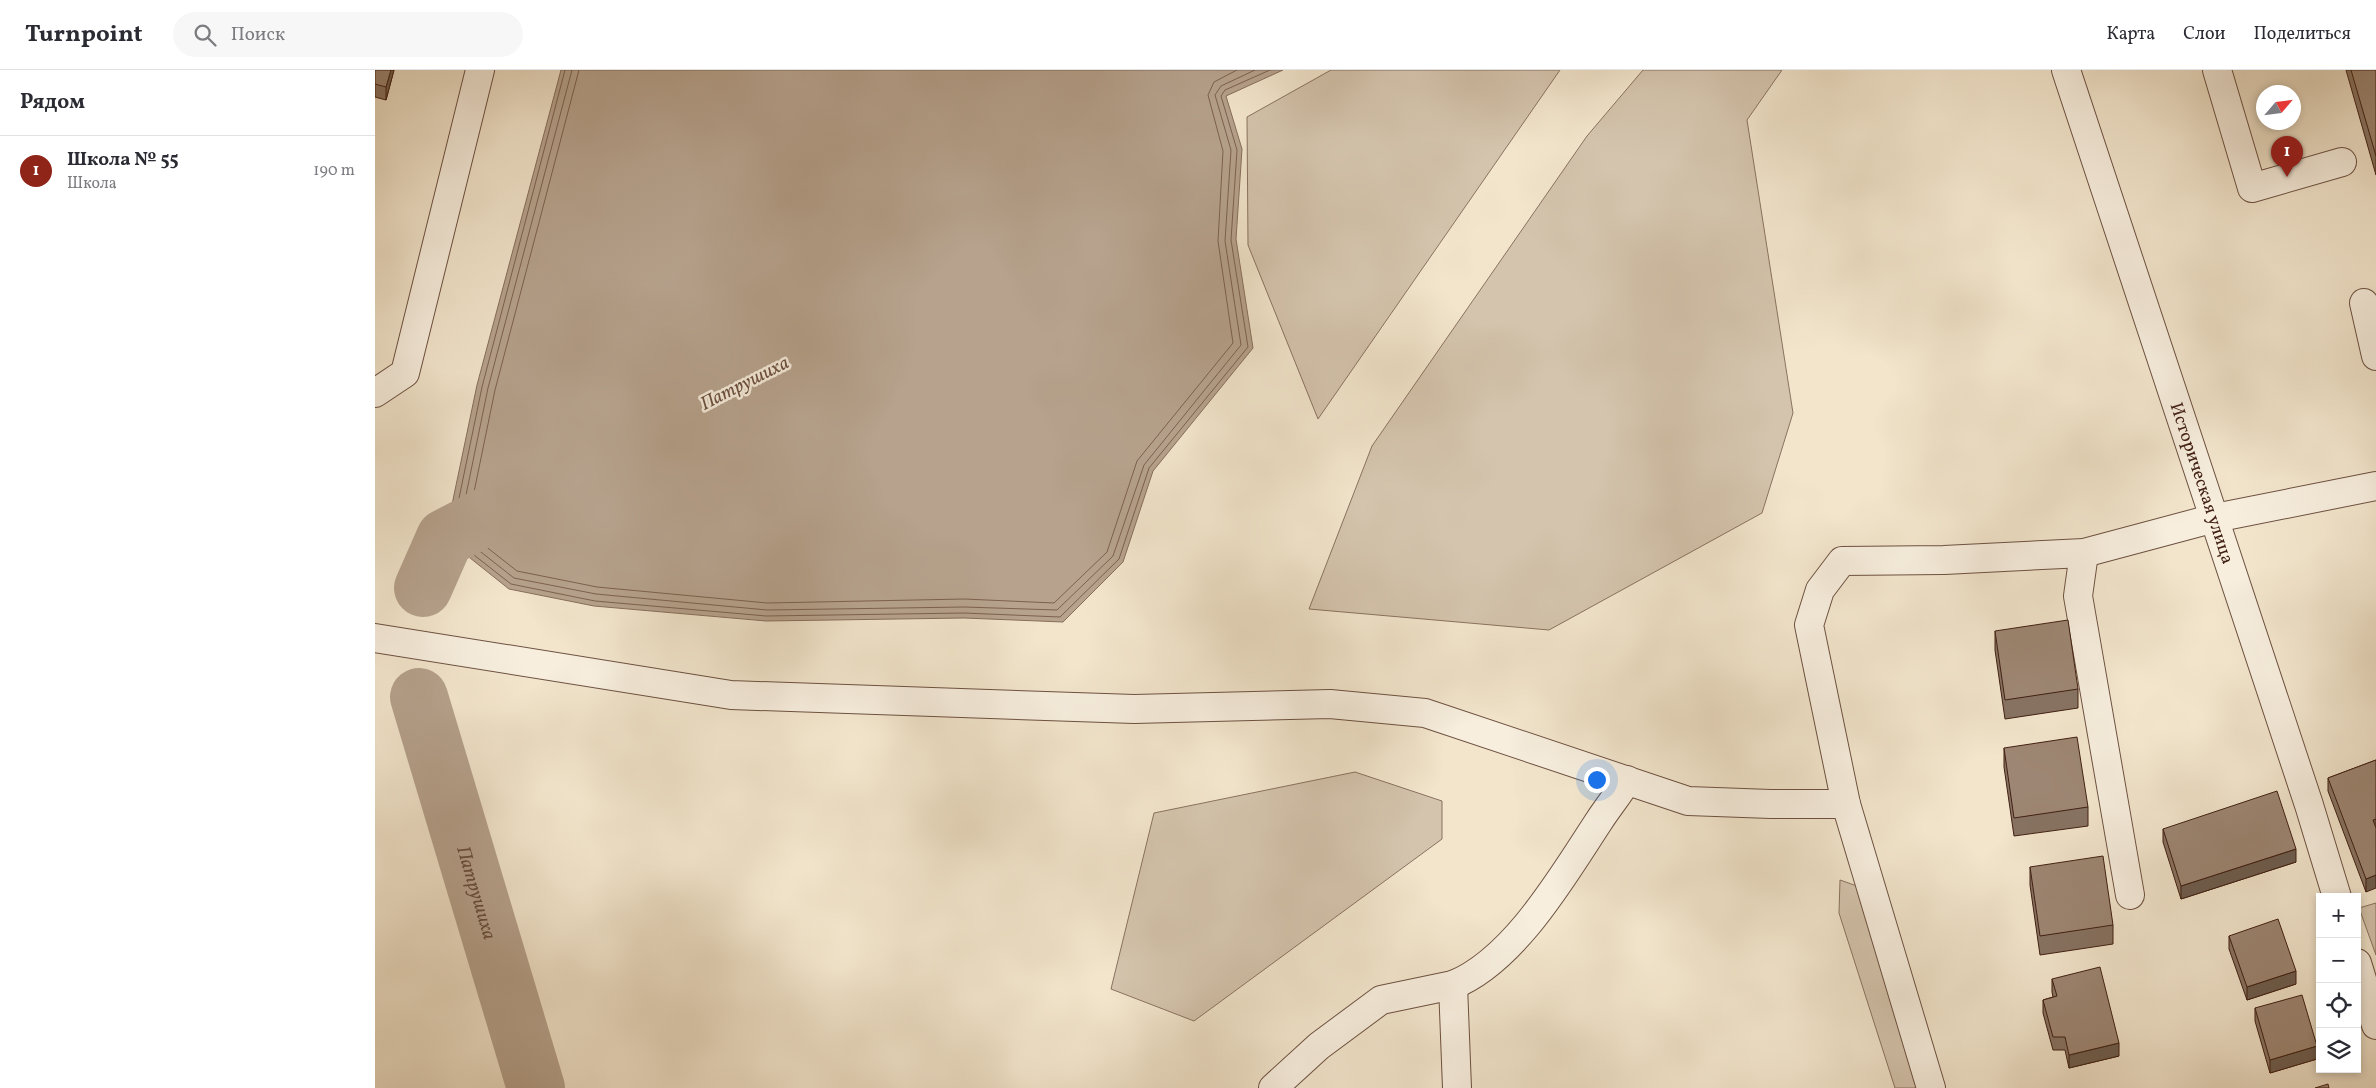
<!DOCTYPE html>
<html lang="ru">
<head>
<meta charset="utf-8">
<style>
  :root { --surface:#fff; --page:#f7f7f7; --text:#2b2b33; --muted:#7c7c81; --line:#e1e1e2; --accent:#8f2418 }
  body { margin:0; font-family:Vollkorn,serif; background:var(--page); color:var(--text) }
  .controls { position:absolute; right:15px; bottom:15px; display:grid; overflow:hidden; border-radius:0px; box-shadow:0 2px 8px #0003 }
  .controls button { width:45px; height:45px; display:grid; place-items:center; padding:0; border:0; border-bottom:1px solid var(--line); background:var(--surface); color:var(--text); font:25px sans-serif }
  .compass { position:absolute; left:1881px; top:15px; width:45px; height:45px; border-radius:50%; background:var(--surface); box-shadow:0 2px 8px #0003; rotate:62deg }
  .you { position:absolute; left:1221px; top:709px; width:18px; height:18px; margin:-12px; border:4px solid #fff; border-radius:50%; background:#1a73e8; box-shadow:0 0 0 8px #1a73e833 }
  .badge { display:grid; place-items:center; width:32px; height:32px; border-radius:50%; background:var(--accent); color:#fff; font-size:16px; font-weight:700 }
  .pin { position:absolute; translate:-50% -41px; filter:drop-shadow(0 1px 2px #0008) }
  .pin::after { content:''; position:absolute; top:26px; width:18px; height:15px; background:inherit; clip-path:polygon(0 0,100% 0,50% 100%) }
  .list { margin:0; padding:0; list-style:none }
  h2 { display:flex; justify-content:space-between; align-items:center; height:65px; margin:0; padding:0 20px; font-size:21px }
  h2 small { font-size:16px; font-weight:400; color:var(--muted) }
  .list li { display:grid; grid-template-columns:32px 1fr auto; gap:15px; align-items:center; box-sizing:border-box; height:70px; padding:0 20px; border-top:1px solid var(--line) }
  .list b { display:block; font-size:19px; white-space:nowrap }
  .list p { margin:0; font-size:16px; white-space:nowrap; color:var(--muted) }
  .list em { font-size:16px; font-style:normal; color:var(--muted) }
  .icon { flex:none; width:28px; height:28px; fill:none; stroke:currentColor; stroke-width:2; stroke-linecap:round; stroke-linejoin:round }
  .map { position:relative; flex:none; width:2001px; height:1018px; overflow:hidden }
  header { display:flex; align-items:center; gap:30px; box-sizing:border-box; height:70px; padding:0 25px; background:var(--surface); border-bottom:1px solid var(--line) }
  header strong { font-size:24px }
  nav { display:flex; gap:28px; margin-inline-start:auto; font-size:18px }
  .search { width:350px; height:45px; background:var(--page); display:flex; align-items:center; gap:12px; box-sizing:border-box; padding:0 18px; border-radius:28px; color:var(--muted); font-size:19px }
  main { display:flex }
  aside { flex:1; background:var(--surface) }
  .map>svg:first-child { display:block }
  .green { fill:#d4c4ad; stroke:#8a7260 }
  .water { fill:#b6a28d; stroke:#876e5c }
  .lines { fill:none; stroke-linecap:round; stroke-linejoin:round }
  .shore { stroke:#7c6150; stroke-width:1 }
  .river { stroke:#b6a28d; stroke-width:58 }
  .minor-casing { stroke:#6d5141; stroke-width:30 }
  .minor { stroke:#f7eede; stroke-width:28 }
  .wall { fill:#877363; stroke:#412013 }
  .shaded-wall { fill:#6e5e50; stroke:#412013 }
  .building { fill:#9d8673; stroke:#412013 }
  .labels { text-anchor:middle; stroke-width:5; stroke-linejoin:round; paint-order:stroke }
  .street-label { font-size:18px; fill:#412013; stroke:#f7eede }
  .water-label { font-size:19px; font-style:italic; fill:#6a4e3e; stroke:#f7eede }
</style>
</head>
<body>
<header>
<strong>Turnpoint</strong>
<div class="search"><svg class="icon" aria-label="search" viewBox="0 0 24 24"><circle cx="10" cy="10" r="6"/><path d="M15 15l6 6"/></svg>Поиск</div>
<nav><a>Карта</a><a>Слои</a><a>Поделиться</a></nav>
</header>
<main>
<aside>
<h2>Рядом<small></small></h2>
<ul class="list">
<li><span class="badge">1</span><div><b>Школа № 55</b><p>Школа</p></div><em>190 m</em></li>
</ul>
</aside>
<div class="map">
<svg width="2001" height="1018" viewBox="0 0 2001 1018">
  <rect width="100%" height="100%" fill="#f2e5cc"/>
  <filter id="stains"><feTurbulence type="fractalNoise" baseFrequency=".004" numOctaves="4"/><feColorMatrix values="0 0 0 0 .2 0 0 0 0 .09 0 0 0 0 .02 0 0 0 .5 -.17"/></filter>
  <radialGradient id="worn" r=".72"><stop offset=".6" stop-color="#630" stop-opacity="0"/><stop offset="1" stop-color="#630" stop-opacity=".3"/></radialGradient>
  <path class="green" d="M956 0H1185L943 349 873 175 872 47Z
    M1268 0H1407L1372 50 1418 343 1387 443 1174 560 934 539 997 376 1212 66Z
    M980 702 1067 731V769L819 951 736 919 779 743Z
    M1465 810 1499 822 1544 1018H1520L1464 843Z
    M2001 833V885L1984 838Z"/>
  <path class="water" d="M186 0H908L851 26 867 79 861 169 878 278 778 401 748 492 688 552 589 548 391 551 219 536 134 519 70 468 102 315Z"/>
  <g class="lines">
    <path class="shore" d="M190 0 107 317 76 467 136 514 220 531 391 546 589 543 685 547 744 489 774 398 873 277 856 170 862 80 846 26 850 20 895 0
      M197 0 113 318 83 464 139 508 221 524 392 540 589 537 682 540 738 486 769 395 866 275 850 171 856 80 840 25 846 16 880 0
      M204 0 120 320 91 461 142 501 222 517 392 533 589 529 679 533 732 482 762 391 858 273 843 171 848 81 833 25 839 12 862 0"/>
    <g class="river">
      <path d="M48 518 70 468 141 431"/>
      <path id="s1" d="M44 627 161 1018"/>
    </g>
    <g class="minor-casing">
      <g id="minor">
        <path id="s2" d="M1691 0 1934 735 1962 827"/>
        <path d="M1842 0 1877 118 1967 92"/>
        <path d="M1989 233 2001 286"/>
        <path d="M0 323 30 303 105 0"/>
        <path d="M1709 483 1703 526 1755 825"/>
        <path d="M0 568 356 625 759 639 955 634 1050 643 1313 731 1396 734H1471"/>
        <path d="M1982 893 2001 955"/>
        <path d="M1078 915 1082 1018"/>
        <path d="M898 1018 944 976 1006 930 1078 915C1140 890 1189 804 1224 751 1233 737 1244 724 1252 710"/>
        <path d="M1556 1018 1471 734 1434 555 1445 520 1467 491 1569 490 1709 483 1840 448 2001 416"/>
      </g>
    </g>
    <use href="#minor" class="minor"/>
  </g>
  <path class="wall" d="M0 0H19L11 30 0 27Z
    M1971 0H2001V105Z
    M1620 561 1703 619V638L1630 649 1620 580Z
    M1629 678 1713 737V756L1639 766 1629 697Z
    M2001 690 1991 822 1953 721V708Z
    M1788 759 1921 792 1806 829 1788 772Z
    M1655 797 1738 855V874L1665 885 1655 815Z
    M1854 866 1921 914 1872 930 1854 879Z
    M1677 909 1744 986 1694 998 1690 980H1678L1668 943V930L1678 927 1677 922Z
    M1880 938 1942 989 1895 1003 1880 951Z"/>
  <path class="shaded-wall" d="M16 0H19L11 30V17Z
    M2001 749V762L1998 750Z
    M1921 779V792L1806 829V816Z
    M2001 805V818L1991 822V809Z
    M1921 901V914L1872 930V917Z
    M1744 973V986L1694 998V985Z
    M1942 976V989L1895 1003V990Z"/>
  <path class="building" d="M0 0H16L11 17 0 14Z
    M1976 0H2001V86Z
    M1693 550 1703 619 1630 630 1620 561Z
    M1702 667 1713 737 1639 748 1629 678Z
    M2001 690V749L1998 750 2001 758V805L1991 809 1953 708Z
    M1902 721 1921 779 1806 816 1788 759Z
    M1728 786 1738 855 1665 866 1655 797Z
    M1903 849 1921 901 1872 917 1854 866Z
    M1725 897 1744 973 1694 985 1690 967H1678L1668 930 1682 926 1677 909Z
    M1927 925 1942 976 1895 990 1880 938Z
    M1953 1014 1954 1018H1940Z"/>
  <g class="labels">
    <g class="street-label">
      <text dy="6" stroke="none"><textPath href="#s2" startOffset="435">Историческая улица</textPath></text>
    </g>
    <g class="water-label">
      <text transform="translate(369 312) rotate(-27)" y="7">Патрушиха</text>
      <text dy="7" stroke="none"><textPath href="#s1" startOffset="204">Патрушиха</textPath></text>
    </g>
  </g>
  <rect width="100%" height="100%" filter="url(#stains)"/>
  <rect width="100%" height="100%" fill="url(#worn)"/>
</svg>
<div class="controls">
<button>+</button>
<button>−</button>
<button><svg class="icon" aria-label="locate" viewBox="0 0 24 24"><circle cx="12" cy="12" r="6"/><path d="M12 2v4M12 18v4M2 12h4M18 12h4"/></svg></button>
<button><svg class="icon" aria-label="layers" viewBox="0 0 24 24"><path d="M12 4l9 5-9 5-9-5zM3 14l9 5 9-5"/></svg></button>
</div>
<svg class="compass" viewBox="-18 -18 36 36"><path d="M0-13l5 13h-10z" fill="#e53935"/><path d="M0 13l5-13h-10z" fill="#7c7c81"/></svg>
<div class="you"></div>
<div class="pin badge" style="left:1912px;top:107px">1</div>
</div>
</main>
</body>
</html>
